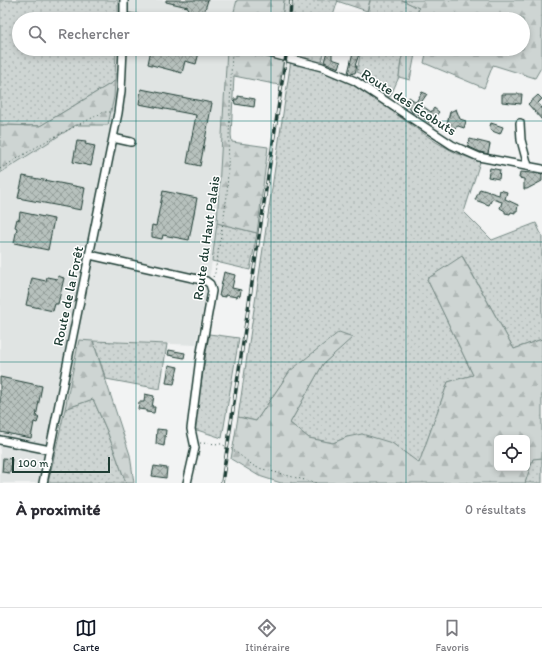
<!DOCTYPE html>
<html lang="fr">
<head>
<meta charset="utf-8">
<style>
  :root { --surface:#fff; --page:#f7f7f7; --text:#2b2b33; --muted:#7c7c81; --line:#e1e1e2; --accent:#111827 }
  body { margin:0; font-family:Itim,sans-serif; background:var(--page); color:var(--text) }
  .controls { position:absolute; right:12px; bottom:12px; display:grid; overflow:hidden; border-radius:6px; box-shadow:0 2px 6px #0003 }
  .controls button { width:36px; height:36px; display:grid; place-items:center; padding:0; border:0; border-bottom:1px solid var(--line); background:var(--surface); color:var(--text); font:20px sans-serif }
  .scale { position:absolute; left:12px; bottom:10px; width:98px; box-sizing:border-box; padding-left:4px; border:2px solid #1f3d34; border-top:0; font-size:11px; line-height:14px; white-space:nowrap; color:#1f3d34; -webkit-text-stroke:3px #fff; paint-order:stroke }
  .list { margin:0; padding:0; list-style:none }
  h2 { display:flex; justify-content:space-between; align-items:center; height:52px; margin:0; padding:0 16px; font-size:17px }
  h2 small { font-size:13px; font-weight:400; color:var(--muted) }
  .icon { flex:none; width:22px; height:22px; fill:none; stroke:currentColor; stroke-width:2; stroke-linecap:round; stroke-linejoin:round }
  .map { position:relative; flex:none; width:542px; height:483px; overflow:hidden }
  .search { position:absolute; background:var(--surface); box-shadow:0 2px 6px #0003; left:12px; right:12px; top:12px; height:44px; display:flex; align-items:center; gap:10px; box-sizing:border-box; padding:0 14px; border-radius:22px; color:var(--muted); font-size:15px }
  .sheet { height:124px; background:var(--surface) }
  nav { display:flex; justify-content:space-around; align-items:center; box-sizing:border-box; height:56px; border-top:1px solid var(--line); background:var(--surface); font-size:11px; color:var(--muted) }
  nav a { display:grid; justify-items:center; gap:2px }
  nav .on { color:var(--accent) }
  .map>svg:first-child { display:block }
  .built { fill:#e0e4e3 }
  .grass { fill:url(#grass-dots); stroke:#768984 }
  .forest { fill:url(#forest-firs); stroke:#768984; fill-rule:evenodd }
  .building { fill:url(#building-cross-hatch); stroke:#1f3d34 }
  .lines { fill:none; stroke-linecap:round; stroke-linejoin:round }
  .minor-casing { stroke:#1f3d34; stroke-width:10 }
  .path { stroke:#1f3d34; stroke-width:1; stroke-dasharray:1 3; stroke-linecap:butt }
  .minor { stroke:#fff; stroke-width:7 }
  .rail-casing { stroke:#1f3d34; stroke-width:3.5 }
  .rail { stroke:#fff; stroke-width:2; stroke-dasharray:6; stroke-linecap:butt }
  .grid { fill:none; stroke:#0f766e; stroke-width:1; stroke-opacity:0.55 }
  .labels { text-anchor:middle; stroke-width:3; stroke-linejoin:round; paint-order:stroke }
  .street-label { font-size:14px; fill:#1f3d34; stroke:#fff }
</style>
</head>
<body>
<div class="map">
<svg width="542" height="483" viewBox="0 0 542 483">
  <defs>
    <pattern id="grass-dots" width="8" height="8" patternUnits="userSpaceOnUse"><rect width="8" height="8" fill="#ced5d3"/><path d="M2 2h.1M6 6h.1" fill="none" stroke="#b0b8b6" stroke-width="1.8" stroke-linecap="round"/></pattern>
    <pattern id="forest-firs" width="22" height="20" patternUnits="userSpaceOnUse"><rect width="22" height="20" fill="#ced5d3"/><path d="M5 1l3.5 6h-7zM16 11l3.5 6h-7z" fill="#b0b8b6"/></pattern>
    <pattern id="building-cross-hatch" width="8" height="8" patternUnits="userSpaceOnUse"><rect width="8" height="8" fill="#b7c1bd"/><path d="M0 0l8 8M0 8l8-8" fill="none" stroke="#949e9a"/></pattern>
  </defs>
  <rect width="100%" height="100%" fill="#f2f3f3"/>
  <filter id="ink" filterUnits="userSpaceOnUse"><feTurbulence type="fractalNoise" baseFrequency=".025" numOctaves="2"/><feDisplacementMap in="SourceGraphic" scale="8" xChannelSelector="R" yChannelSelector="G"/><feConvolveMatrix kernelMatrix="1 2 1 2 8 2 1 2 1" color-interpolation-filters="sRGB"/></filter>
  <g filter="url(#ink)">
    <path class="built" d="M118 0H237L232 19H118Z
      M116 49H227L217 223 211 268 196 345 79 340 48 483H0V173L76 125H108L114 97Z"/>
    <path class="grass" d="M0 0H118V19H19V49H116L115 81 40 126 0 125Z
      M284 0H338L332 19H282Z
      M370 0H402L419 8 416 19H366Z
      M273 49H325L320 70 343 78 367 92 398 114 397 115 436 142 456 153 480 162 464 212 492 240 536 223 542 236V339L514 349 463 257 427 279 473 375 448 382 419 464 392 443 347 437 333 443 309 438 290 423 323 364 352 337 290 371 256 421 238 417 292 53Z
      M361 49H405L401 60 399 77 390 97 361 78 362 74 357 72Z
      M217 223 257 233 250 270 212 261Z
      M209 334 239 338 222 438 194 429Z
      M93 341 167 344 160 389 106 379Z
      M93 399 107 431 126 483H48L65 409Z
      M533 458H542V483H525Z"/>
    <path class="forest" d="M237 0H284L282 19H232Z
      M338 0H370L367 11 337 1Z
      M402 0H542V66L535 78 493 65 484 88 424 63 427 49H523V19H416L419 8Z
      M227 49H273L285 51 279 85 234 76 231 135 232 142 268 147 257 233 217 223Z
      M405 49H416L410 80 399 77 401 60Z
      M115 81 114 97 108 125H76L0 173V125L40 126Z
      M462 256 514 349 542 339V458L533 459 525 483H281L259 476 231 459 238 417 256 421 290 371 339 332 353 337 323 364 290 423 309 438 333 443 347 437 362 434 392 443 419 463 448 382 473 375 427 279ZM497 438H527V468H497Z
      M79 340 93 341 130 455 134 483H126L107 431 93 399 65 409Z"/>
    <path class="building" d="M166 0H208L202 19H185L188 7 166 2Z
      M151 49H200L196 64 185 61 182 73 148 64Z
      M327 51 332 53V59L341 62 339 68 324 62Z
      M353 52 359 54 355 66H357L355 73H353L352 74 348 73Z
      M141 89 212 103 200 166 187 163 196 115 139 104Z
      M422 92 427 94 420 104 431 112 434 108 439 112 434 118 436 120 433 124 431 122 430 123 415 112 414 113 411 111V110L404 104 409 97 416 102Z
      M502 94H522L521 104 502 102Z
      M538 95 542 99 538 103 542 108V120L528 104Z
      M238 96 255 99 254 107 235 104 234 99H238Z
      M456 109 460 119 466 121 464 128 458 126 451 130 447 124 450 112Z
      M491 123 503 127 500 134 492 131V130L489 129Z
      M470 139 490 144 488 154 480 152 467 146Z
      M77 141 86 142 85 144 95 146 91 166 73 162Z
      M490 168 500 170 499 179 488 177Z
      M520 172 542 174V181L527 189H524V179L519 178Z
      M23 176 85 188 81 210 18 198Z
      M480 189 499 195 500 190 507 192 505 199 518 205 517 211H515V213L511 212 510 214 505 213V211L500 208 502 202 492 199 489 205 475 200Z
      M163 191 197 198 189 240 163 235 162 239 152 237V233L151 232 152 225 156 226Z
      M20 212 54 219 48 250 14 243 17 228 15 227 17 219 19 220Z
      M224 272 235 275 232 288 241 290 240 296 238 295 237 297 225 295V297L219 296Z
      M58 276 64 278 58 304H55L53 311 26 305 32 278 46 281 47 277 57 279Z
      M169 350 185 353 184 358 168 355Z
      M169 365 178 367 174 384 166 383Z
      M0 377 42 386 36 417H39L37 423 34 422 31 438 0 432Z
      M145 394 154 396 152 407H155L154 413 146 412V410L138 409 139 402H144Z
      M157 429 166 430 164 446 156 444Z
      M3 458 12 459 10 473 2 472Z
      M154 466 167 468 166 478 152 476Z"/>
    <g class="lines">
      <g class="minor-casing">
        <path id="minor" d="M124 0V19
          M124 17 139 19
          M254 49 322 67 355 81 452 145 479 157 542 169
          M520 123 521 140 528 166
          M113 138 131 142
          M90 255 206 281 210 284 212 291 200 358 191 429 195 448 187 483
          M0 440 50 450
          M43 483 118 113 121 91 123 49"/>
      </g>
      <path class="path" d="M0 169 48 140 104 112H111
        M213 277 215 273 227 196 232 49
        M200 443 221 444 232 449 255 467 316 483"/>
      <use href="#minor" class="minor"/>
      <g class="rail-casing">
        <path id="rail" d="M290 19 291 0
          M222 483 287 49"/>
      </g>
      <use href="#rail" class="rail"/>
    </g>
  </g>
  <path class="grid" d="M136 0V19M271 0V19M406 0V19M136 49V483M271 49V483M406 49V483M0 121H542M0 242H542M0 362H542"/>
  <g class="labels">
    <g class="street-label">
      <text transform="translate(409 102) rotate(33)" y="5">Route des Écobuts</text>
      <text transform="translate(206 238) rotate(-82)" y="5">Route du Haut Palais</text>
      <text transform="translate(68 296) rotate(-78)" y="5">Route de la Forêt</text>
    </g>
  </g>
</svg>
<div class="controls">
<button><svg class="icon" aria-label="locate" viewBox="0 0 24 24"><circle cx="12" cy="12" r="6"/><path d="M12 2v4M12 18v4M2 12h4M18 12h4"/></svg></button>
</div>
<div class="scale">100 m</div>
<div class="search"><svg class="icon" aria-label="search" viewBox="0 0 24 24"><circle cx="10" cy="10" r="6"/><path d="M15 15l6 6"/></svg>Rechercher</div>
</div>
<section class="sheet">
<h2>À proximité<small>0 résultats</small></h2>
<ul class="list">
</ul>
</section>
<nav>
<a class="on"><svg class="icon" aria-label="map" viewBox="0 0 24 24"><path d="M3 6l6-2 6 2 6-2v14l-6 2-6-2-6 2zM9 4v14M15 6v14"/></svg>Carte</a>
<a><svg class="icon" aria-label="directions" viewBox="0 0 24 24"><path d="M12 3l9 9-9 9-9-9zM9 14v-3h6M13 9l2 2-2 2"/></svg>Itinéraire</a>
<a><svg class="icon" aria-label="saved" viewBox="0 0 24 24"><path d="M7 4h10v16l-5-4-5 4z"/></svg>Favoris</a>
</nav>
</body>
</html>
